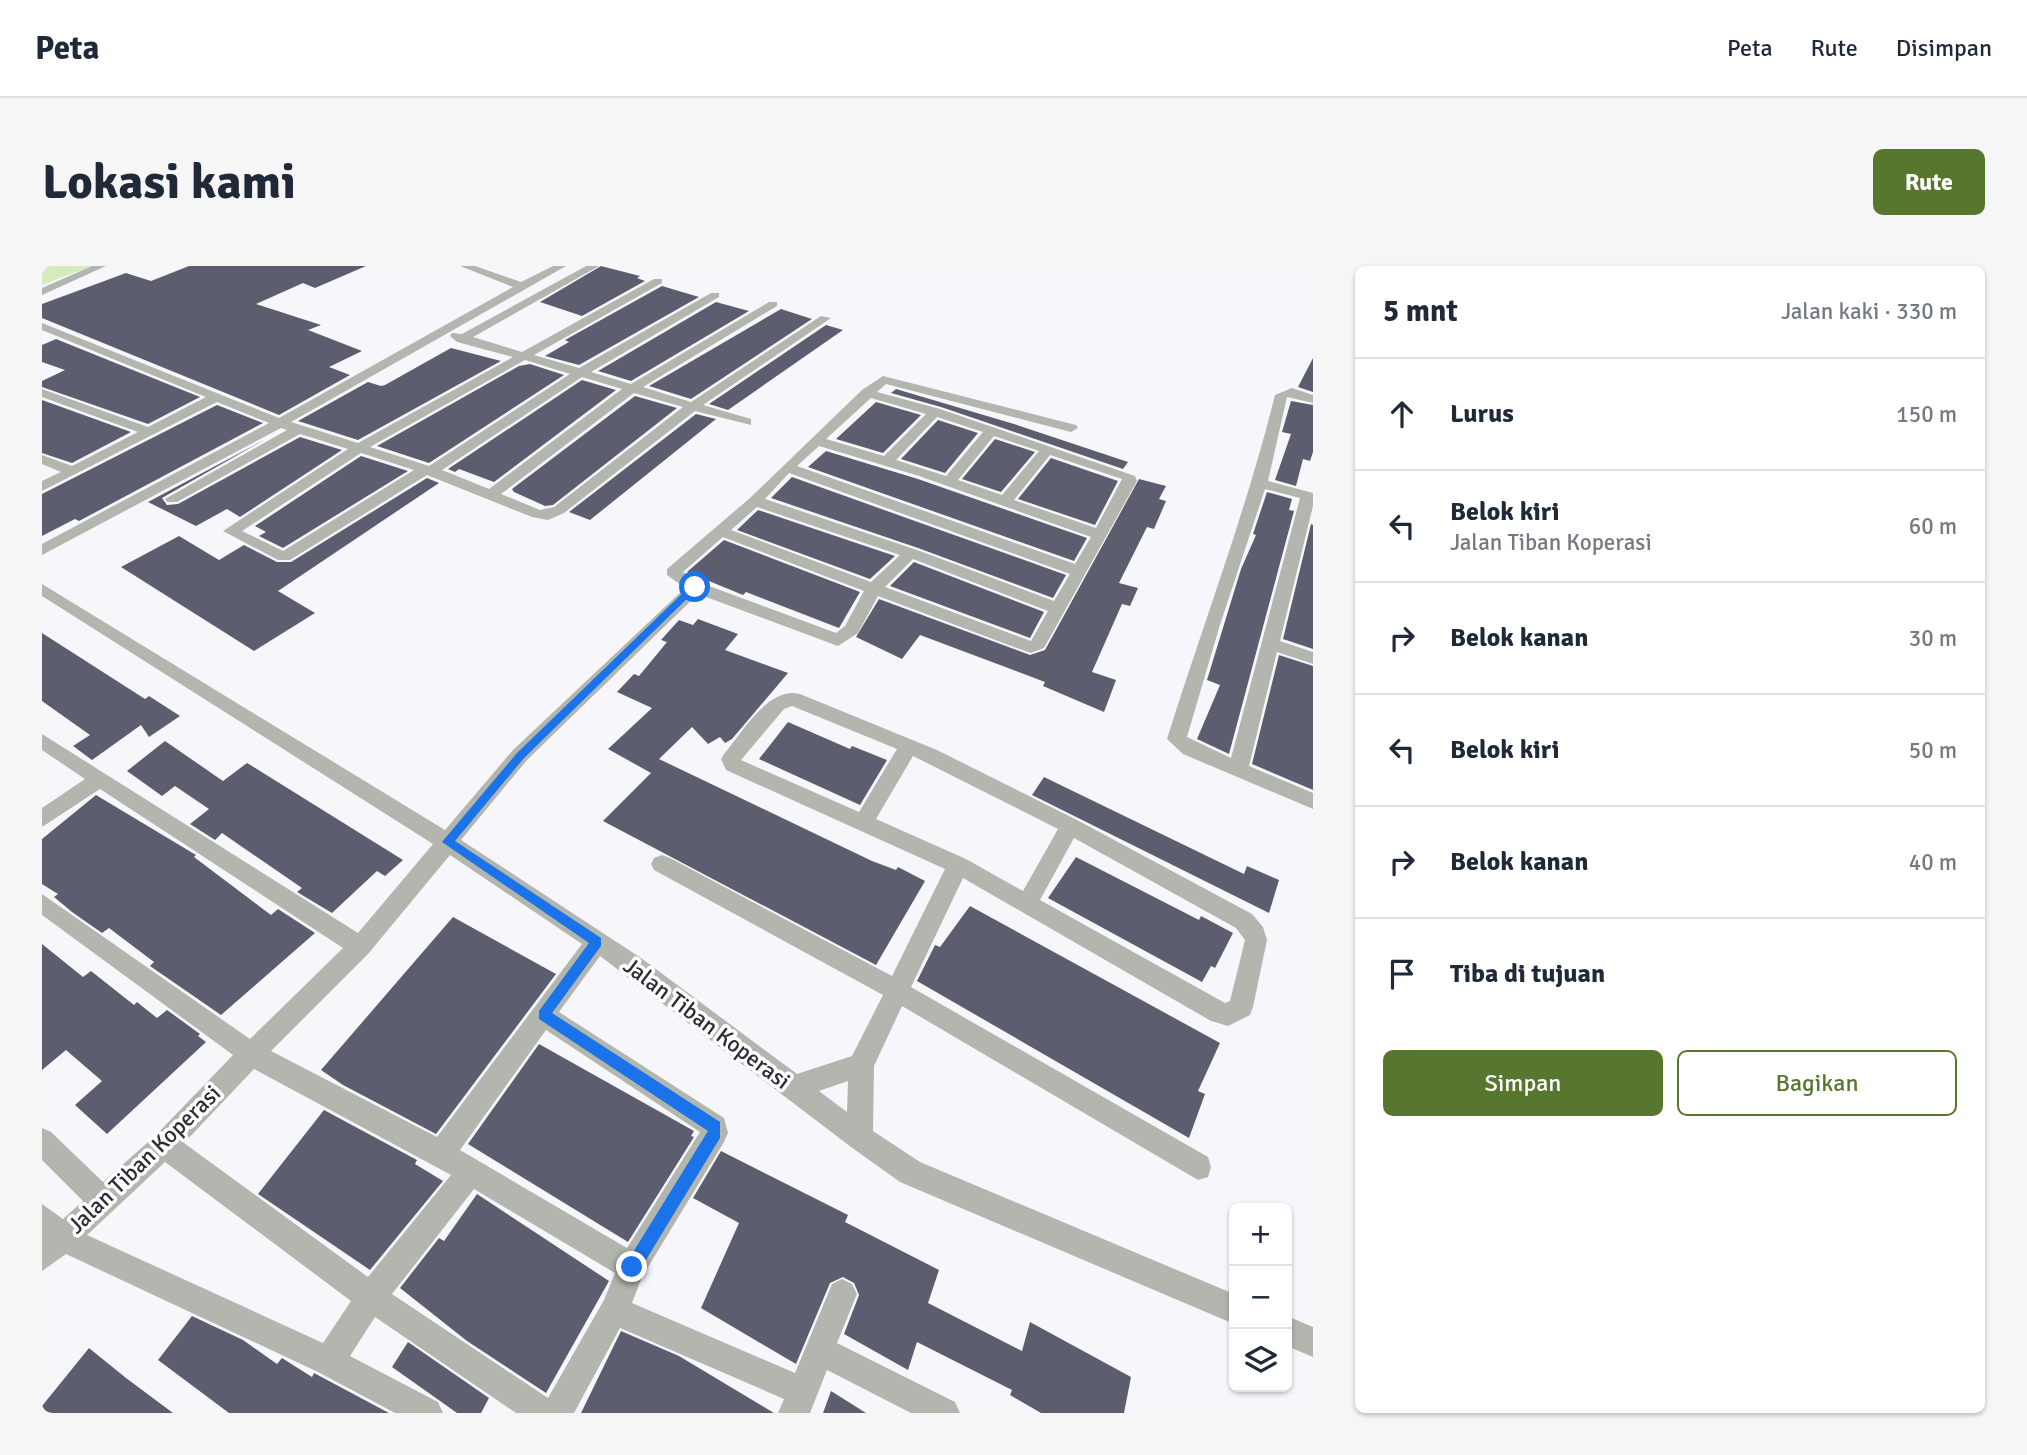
<!DOCTYPE html>
<html lang="id">
<head>
<meta charset="utf-8">
<style>
  :root { --surface:#fff; --page:#f6f6f7; --text:#1f2937; --muted:#747a83; --line:#e0e1e3; --accent:#58772e }
  body { margin:0; font-family:Signika,sans-serif; background:var(--page); color:var(--text) }
  .controls { position:absolute; right:21px; bottom:21px; display:grid; overflow:hidden; border-radius:10px; box-shadow:0 2px 5px #0004 }
  .controls button { width:63px; height:63px; display:grid; place-items:center; padding:0; border:0; border-bottom:2px solid var(--line); background:var(--surface); color:var(--text); font:35px sans-serif }
  .stop { position:absolute; width:21px; height:21px; margin:-16px; border:5px solid #1a73e8; border-radius:50%; background:#fff }
  .stop.end { background:#1a73e8; border-color:#fff; box-shadow:0 2px 7px #0008 }
  .list { margin:0; padding:0; list-style:none }
  h2 { display:flex; justify-content:space-between; align-items:center; height:91px; margin:0; padding:0 28px; font-size:30px }
  h2 small { font-size:23px; font-weight:400; color:var(--muted) }
  .list li { display:grid; grid-template-columns:46px 1fr auto; gap:21px; align-items:center; box-sizing:border-box; height:112px; padding:0 28px; border-top:2px solid var(--line) }
  .list b { display:block; font-size:26px; white-space:nowrap }
  .list p { margin:0; font-size:23px; white-space:nowrap; color:var(--muted) }
  .list em { font-size:23px; font-style:normal; color:var(--muted) }
  .actions { display:flex; gap:14px; padding:21px 28px }
  .actions a { flex:1; padding:16px 0; border:2px solid var(--accent); border-radius:10px; text-align:center; font-size:24px; color:var(--accent) }
  .actions .main { background:var(--accent); color:#fff }
  .icon { flex:none; width:38px; height:38px; fill:none; stroke:currentColor; stroke-width:2; stroke-linecap:round; stroke-linejoin:round }
  .map { position:relative; flex:none; width:1271px; height:1147px; overflow:hidden; border-radius:10px }
  header { display:flex; align-items:center; gap:42px; box-sizing:border-box; height:98px; padding:0 35px; background:var(--surface); border-bottom:2px solid var(--line) }
  header strong { font-size:33px }
  nav { display:flex; gap:38px; margin-inline-start:auto; font-size:24px }
  .intro { display:flex; align-items:center; justify-content:space-between; box-sizing:border-box; height:168px; padding:0 42px }
  h1 { margin:0; font-size:49px }
  .button { padding:18px 32px; border-radius:10px; background:var(--accent); color:#fff; font-size:24px; font-weight:700 }
  main { display:flex; gap:42px; padding:0 42px }
  aside { flex:1; background:var(--surface); border-radius:10px; box-shadow:0 2px 5px #0004 }
  .map>svg:first-child { display:block }
  .green { fill:#d4ebbc }
  .building { fill:#5d5d70 }
  .lines { fill:none; stroke-linecap:round; stroke-linejoin:round }
  .minor { fill:#b2b6ae; fill-rule:evenodd }
  .route { fill:#1a73e8 }
  .labels { text-anchor:middle; stroke-width:7; stroke-linejoin:round; paint-order:stroke }
  .near-street-label { font-size:23px; fill:#2d2d35; stroke:#fff }
</style>
</head>
<body>
<header>
<strong>Peta</strong>
<nav><a>Peta</a><a>Rute</a><a>Disimpan</a></nav>
</header>
<div class="intro"><h1>Lokasi kami</h1><a class="button">Rute</a></div>
<main>
<div class="map">
<svg width="1271" height="1147" viewBox="0 0 1271 1147">
  <rect width="100%" height="100%" fill="#f7f7fb"/>
  <path class="green" d="M0 0H50L0 19Z"/>
  <path class="building" d="M147 0H324L273 22 261 17 214 38 279 59 266 64 320 85 287 101 308 109 237 149 0 52V38L84 7 109 15Z
    M559 0 598 10 595 12 603 15 540 50 498 36Z
    M620 20 657 31 537 99 503 90 527 76 523 74Z
    M674 36 707 45 589 115 556 105Z
    M739 43 770 53 649 133 607 120Z
    M784 59 801 64 686 144 667 138Z
    M14 73 158 131 106 158 0 121V115L23 104 0 96V79Z
    M409 82 459 95 316 174 256 155 326 116 339 120 343 119Z
    M1271 92V126L1256 121Z
    M488 98 522 109 387 197 335 180 477 100Z
    M540 114 574 124 452 216 417 203 413 206 406 203Z
    M854 123 972 158 1086 196 1081 203 899 141 849 127Z
    M593 130 635 142 511 239 503 240 472 226 470 223Z
    M0 134 89 166 30 197 0 187Z
    M1249 135 1271 139V186L1268 195 1261 193 1254 220 1233 214 1249 168 1240 166Z
    M834 136 879 149 841 187 794 173Z
    M175 139 221 157 37 255 33 253 0 270V228Z
    M654 148 674 153 548 254 527 246Z
    M896 154 936 167 903 207 859 193Z
    M258 171 300 184 198 251 185 243 154 260 106 236 222 174 120 232 125 239 136 238Z
    M953 173 993 186 959 226 920 213Z
    M784 185 876 213 1045 272 1032 295 766 201Z
    M319 190 366 205 241 282 217 270 224 266 213 260Z
    M1009 192 1076 215 1053 259 976 233Z
    M750 211 1024 309 1011 332 876 282 729 232Z
    M385 212 397 217 236 325 273 347 212 385 79 301 137 270 177 294 202 279 235 296H249Z
    M1097 213 1124 220 1117 233 1124 235 1112 263 1105 261 1077 317 1096 322 1088 340 1080 338 1050 406 1074 414 1062 446 1001 420 1003 416 878 369 860 393 814 371 837 333 988 389 1003 384Z
    M1225 226 1250 233 1247 244 1252 245 1187 488 1155 473 1178 419 1165 414 1199 303 1214 269 1211 268Z
    M716 244 853 290 828 313 695 264Z
    M1269 258 1271 259V383L1241 373Z
    M682 274 818 326 797 362 704 326 701 329 645 306Z
    M872 296 1002 346 988 372 848 320Z
    M656 353 696 368 683 384 746 407 690 473 683 477 678 471 666 478 650 461 617 493 830 595 854 604 856 601 883 615 834 699 561 555 609 507 566 483 610 442 575 426 592 408 597 410 625 376 619 374 637 354 651 359Z
    M0 367 103 433 107 430 138 450 107 471 99 459 50 494 31 480 48 469 0 435Z
    M1237 389 1271 400V524L1210 498Z
    M746 456 808 483 810 480 845 494 818 539 717 493Z
    M123 475 181 515 205 497 361 594 343 610 335 605 290 647 255 626 260 622 180 567 173 574 148 558 167 543 133 520 120 530 85 505Z
    M1002 511 1202 608 1205 600 1237 614 1227 647 990 529Z
    M54 529 154 589 152 591 229 649 236 643 273 667 179 749 108 700 112 696 67 662 60 667 30 646 12 631 16 628 0 618V573Z
    M1034 591 1157 654 1159 650 1191 667 1173 702 1169 700 1160 716 1006 632Z
    M928 640 1178 777 1156 825 1163 828 1147 872 875 715 893 679 898 681Z
    M411 651 514 708 394 868 301 819 279 804Z
    M0 678 41 711 49 705 92 739 95 736 115 752 125 744 158 768 156 770 164 776 65 868 33 839 60 815 24 784 0 804Z
    M497 778 652 865 649 870 652 871 586 976 426 878Z
    M282 844 375 894 373 898 401 915 328 1004 216 928Z
    M679 885 806 949 803 956 897 1004 886 1037 980 1085 988 1056 1089 1111 1082 1147H999L968 1129 970 1124 875 1076 866 1104 802 1068 817 1029 812 1017 801 1011 788 1017 754 1098 659 1042 697 957 651 932Z
    M435 928 567 1015 504 1127 425 1075 358 1022 397 972 402 975Z
    M150 1050 201 1074 235 1098 240 1092 270 1111 272 1107 347 1147H187L116 1094Z
    M579 1065 637 1090 732 1147H539Z
    M366 1076 447 1132 439 1147H415L350 1101Z
    M47 1082 84 1112 131 1147H0V1140Z
    M789 1125 824 1147H781Z"/>
  <g class="lines">
    <path class="minor" d="M50 0H64L0 29V22Z
      M418 0H433L479 16 511 0H524L249 156 316 177 471 91 415 76 408 70 410 67 420 68 544 0H557L431 71 480 86 612 13H620V17L492 89 537 102 669 27H677V31L549 106 589 118 727 36H735V40L601 121 649 136 779 50 789 52 661 139 709 153V159L653 145 522 247 506 254 490 251 385 209 248 294H236L181 265 306 183 258 168 135 236H125L123 233 245 164 239 162 0 289V278L227 157 175 136 0 225V215L19 206 0 198V189L30 200 96 166 0 131V123L106 161 164 131 0 64V57L237 152 471 21ZM483 94 528 108 387 200 328 181ZM540 111 580 123 447 223 400 204ZM592 127 641 141 512 241 498 244 459 228ZM319 187 372 204 241 285 200 265Z
      M841 110 1034 159 1036 162 1029 166 844 118 835 126 898 143 1093 210 1095 215 1002 382 989 387 983 385 836 330 816 367 796 380 656 328 485 494 419 574 599 692 755 808 810 790 841 729 612 604 609 598 612 592 620 589 628 592 850 710 903 603 684 504 679 493 682 488C699 468 726 420 758 428L895 484 1035 554 1210 648 1221 661 1225 674 1211 741 1208 749 1186 760 1169 755 921 612 869 721 1166 891 1169 901 1166 911 1156 914 860 740 832 800 831 865 878 896 1192 1028V1058L858 916 809 881 558 690 517 746 682 852 686 867 682 876 600 1011 590 1037 753 1107 790 1018 800 1013 810 1018 815 1028 795 1077 913 1136 918 1147H869L785 1104 768 1147H736L742 1133 578 1062 532 1147H474L333 1051 308 1090 396 1136 401 1147H353L276 1106 24 988 0 1005V938L21 953 41 935 0 894V862L9 866 61 916 113 870 191 789 0 649V628L208 773 301 682 58 523 0 561V542L43 513 0 484V468L316 667 391 578 0 330V318L403 564 471 484 643 322 625 309V303L708 232 820 124ZM829 132 884 148 842 190 784 173ZM895 151 941 166 904 210 854 194ZM952 170 997 185 960 229 916 214ZM777 180 877 210 1049 271 1033 298 755 200ZM1008 189 1080 213 1054 262 972 234ZM747 207 1028 308 1012 335 875 284 723 233ZM715 241 858 289 829 316 689 264ZM681 271 822 325 803 360 794 367 659 317 641 306ZM871 293 1006 345 989 375 843 321ZM750 440 855 483 817 546 699 494 742 443ZM871 490 1016 563 981 625 924 593 834 553ZM1032 572 1194 662 1203 674 1188 735 1183 737 998 634ZM408 589 540 678 395 871 229 785 326 688ZM504 764 658 866 585 982 418 884ZM212 803 409 909 326 1011 142 877ZM806 815 805 846 777 825ZM123 896 309 1035 281 1077 45 969ZM432 923 573 1007 562 1034 506 1132 350 1028Z
      M1250 122 1271 129V137L1245 131 1226 215 1271 227V240L1238 375 1271 386V398L1235 386 1207 500 1271 527V543L1141 488 1125 473C1161 358 1204 246 1233 129ZM1223 223 1258 232 1189 492 1145 471 1177 362Z
      M1245 1050 1271 1061V1091L1245 1080Z"/>
  </g>
  <path class="route" d="M649 319 657 321 482 492 413 575 559 672V680L510 747 678 856V872L596 1007 590 1009 582 1001 585 996 666 865 497 753V745L547 677 400 576 475 487Z"/>
  <g class="labels">
    <g class="near-street-label">
      <text transform="translate(665 757) rotate(37)" y="8">Jalan Tiban Koperasi</text>
      <text transform="translate(102 893) rotate(-44)" y="8">Jalan Tiban Koperasi</text>
    </g>
  </g>
</svg>
<div class="controls">
<button>+</button>
<button>−</button>
<button><svg class="icon" aria-label="layers" viewBox="0 0 24 24"><path d="M12 4l9 5-9 5-9-5zM3 14l9 5 9-5"/></svg></button>
</div>
<div class="stop" style="left:653px;top:321px"></div>
<div class="stop end" style="left:590px;top:1001px"></div>
</div>
<aside>
<h2>5 mnt<small>Jalan kaki · 330 m</small></h2>
<ul class="list">
<li><svg class="icon" aria-label="ahead" viewBox="0 0 24 24"><path d="M12 20V5M6 11l6-6 6 6"/></svg><div><b>Lurus</b></div><em>150 m</em></li>
<li><svg class="icon" aria-label="left" viewBox="0 0 24 24"><path d="M17 20v-9H6M10 6l-5 5 5 5"/></svg><div><b>Belok kiri</b><p>Jalan Tiban Koperasi</p></div><em>60 m</em></li>
<li><svg class="icon" aria-label="right" viewBox="0 0 24 24"><path d="M7 20v-9h11M14 6l5 5-5 5"/></svg><div><b>Belok kanan</b></div><em>30 m</em></li>
<li><svg class="icon" aria-label="left" viewBox="0 0 24 24"><path d="M17 20v-9H6M10 6l-5 5 5 5"/></svg><div><b>Belok kiri</b></div><em>50 m</em></li>
<li><svg class="icon" aria-label="right" viewBox="0 0 24 24"><path d="M7 20v-9h11M14 6l5 5-5 5"/></svg><div><b>Belok kanan</b></div><em>40 m</em></li>
<li><svg class="icon" aria-label="arrive" viewBox="0 0 24 24"><path d="M6 21V4h12l-3 4 3 4H6"/></svg><div><b>Tiba di tujuan</b></div></li>
</ul>
<div class="actions"><a class="main">Simpan</a><a>Bagikan</a></div>
</aside>
</main>
</body>
</html>
